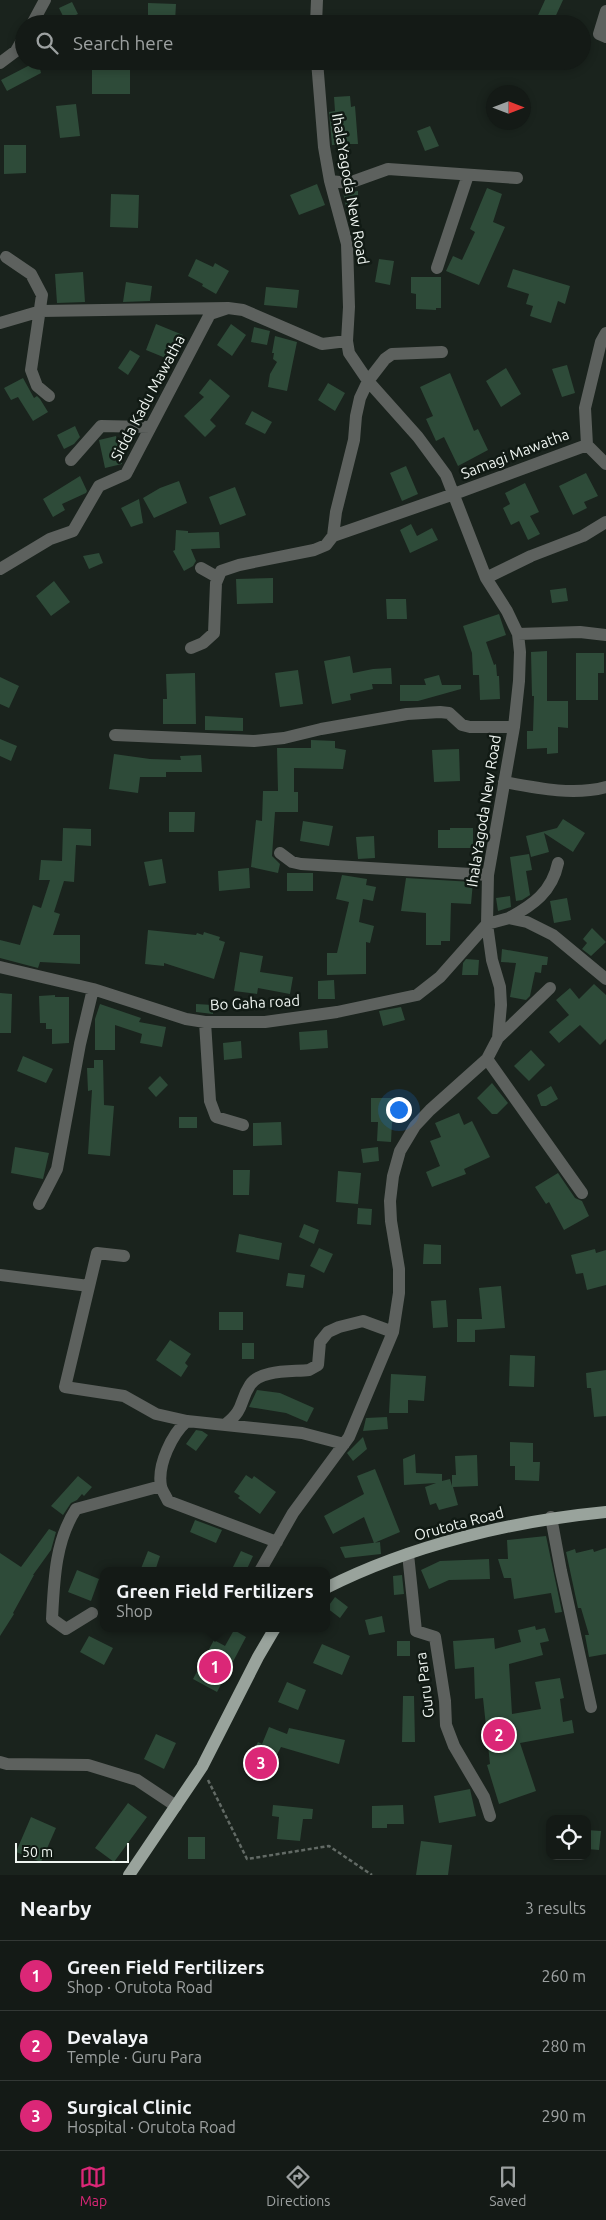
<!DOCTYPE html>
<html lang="en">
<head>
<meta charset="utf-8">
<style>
  :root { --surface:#141a16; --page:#212723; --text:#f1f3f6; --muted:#9da1a1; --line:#333835; --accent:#db2777 }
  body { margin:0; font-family:Ubuntu,sans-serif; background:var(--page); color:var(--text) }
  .controls { position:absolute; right:15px; bottom:15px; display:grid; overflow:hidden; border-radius:10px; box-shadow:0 2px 8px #0003 }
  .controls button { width:45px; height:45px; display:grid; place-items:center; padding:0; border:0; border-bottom:1px solid var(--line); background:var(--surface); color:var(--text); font:25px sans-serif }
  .compass { position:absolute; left:486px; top:85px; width:45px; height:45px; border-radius:50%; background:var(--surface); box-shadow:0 2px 8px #0003; rotate:90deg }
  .scale { position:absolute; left:15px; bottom:12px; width:114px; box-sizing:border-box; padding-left:5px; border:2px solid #f0f6f2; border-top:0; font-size:14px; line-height:18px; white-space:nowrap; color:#f0f6f2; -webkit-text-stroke:4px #111a14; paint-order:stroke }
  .you { position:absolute; left:398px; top:1109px; width:18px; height:18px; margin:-12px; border:4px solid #fff; border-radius:50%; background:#1a73e8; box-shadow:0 0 0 8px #1a73e833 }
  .badge { display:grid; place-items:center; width:32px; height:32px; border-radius:50%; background:var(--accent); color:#fff; font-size:16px; font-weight:700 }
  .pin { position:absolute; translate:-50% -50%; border:2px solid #fff; box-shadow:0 1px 5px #0006 }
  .popup { position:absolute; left:100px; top:1567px; width:230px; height:65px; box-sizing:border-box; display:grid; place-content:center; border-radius:10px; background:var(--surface); filter:drop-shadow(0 1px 4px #0005); font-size:16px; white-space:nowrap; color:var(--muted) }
  .popup b { font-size:19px; color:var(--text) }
  .popup::after { content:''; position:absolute; left:50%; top:100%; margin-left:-10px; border:10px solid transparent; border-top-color:var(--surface) }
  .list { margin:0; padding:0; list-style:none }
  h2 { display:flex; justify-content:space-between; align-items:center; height:65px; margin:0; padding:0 20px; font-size:21px }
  h2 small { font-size:16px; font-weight:400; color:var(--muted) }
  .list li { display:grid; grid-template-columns:32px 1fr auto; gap:15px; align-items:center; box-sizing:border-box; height:70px; padding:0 20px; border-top:1px solid var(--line) }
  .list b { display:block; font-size:19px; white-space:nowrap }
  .list p { margin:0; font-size:16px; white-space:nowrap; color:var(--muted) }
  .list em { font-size:16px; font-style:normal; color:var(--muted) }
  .icon { flex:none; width:28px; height:28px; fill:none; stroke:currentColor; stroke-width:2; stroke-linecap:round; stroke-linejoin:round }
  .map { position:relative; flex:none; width:606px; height:1875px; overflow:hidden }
  .search { position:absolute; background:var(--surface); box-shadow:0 2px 8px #0003; left:15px; right:15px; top:15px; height:55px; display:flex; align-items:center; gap:12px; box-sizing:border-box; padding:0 18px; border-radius:28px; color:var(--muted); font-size:19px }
  .sheet { height:275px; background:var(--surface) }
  nav { display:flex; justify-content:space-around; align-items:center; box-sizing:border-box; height:70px; border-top:1px solid var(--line); background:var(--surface); font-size:14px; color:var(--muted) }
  nav a { display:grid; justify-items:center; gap:2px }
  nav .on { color:var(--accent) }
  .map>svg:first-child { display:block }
  .building { fill:#2e4b39 }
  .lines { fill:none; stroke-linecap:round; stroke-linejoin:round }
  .path { stroke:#626a65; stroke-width:2.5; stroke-dasharray:4 2.5; stroke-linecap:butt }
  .minor { stroke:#5d615e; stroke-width:12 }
  .major { stroke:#99a39c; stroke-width:12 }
  .labels { text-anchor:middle; stroke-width:5; stroke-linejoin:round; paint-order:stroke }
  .street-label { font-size:15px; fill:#f0f6f2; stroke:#111a14 }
</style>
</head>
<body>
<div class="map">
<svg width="606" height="1875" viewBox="0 0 606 1875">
  <rect width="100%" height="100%" fill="#1a231d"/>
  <path class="building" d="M545 0H563L552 24H534Z
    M72 2 78 14 65 20 59 8Z
    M148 3 176 4 175 22 148 21Z
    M28 61H38L41 73 7 91 1 80 28 66Z
    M130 69V94H92V70Z
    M350 96 351 107 355 106 358 144H349L350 153 338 154 337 145H332L329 112 335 111 334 97Z
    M76 104 80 136 60 138 56 106Z
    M430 126 439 146 425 151 417 131Z
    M4 145H26V173L4 174Z
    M317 184 325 205 299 215 290 195Z
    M487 188 502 194 493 222 505 227 479 285 446 271 453 256 462 260 475 232 470 229Z
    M358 191V212H347L343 192Z
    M111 194 139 195 138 228 110 227Z
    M196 259 213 267 215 263 229 271 216 294 202 286 203 284 188 276Z
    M379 259 394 261 390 285 375 282Z
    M513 269 570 286 565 304 558 301 551 323 530 316 533 306 526 304 529 294 507 287Z
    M83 272 85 302 57 303 55 274Z
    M411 277H441V308H436V310L416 309V294L411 293Z
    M126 282 152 286 150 301 123 302Z
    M266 287 299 290 297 308 264 305Z
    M156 324 183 335 173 361 146 350Z
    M231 324 246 335 232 356 217 345Z
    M254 327 270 331 267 345 251 342Z
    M275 336 297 342 287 391 268 387 270 374 277 362 273 359 274 353H272Z
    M130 350 140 356 128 375 118 368Z
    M567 365 575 393 562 397 552 369Z
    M506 368 521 394 501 407 486 381Z
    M450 373 474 431 478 429 488 450 458 466 444 437 436 441 426 419 433 416 420 387Z
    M23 378 34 398 37 396 40 399 48 412 33 421 18 397 11 400 4 388Z
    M210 379 230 396 210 420 216 426 205 437 184 416 204 397 199 393Z
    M328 383 345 393 335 411 318 400Z
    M252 411 272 422 265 434 245 424Z
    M75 426 80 437 74 444 64 449 57 435Z
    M116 436 122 464 105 468 99 440Z
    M406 466 418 494 402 501 390 473Z
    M586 473 598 496 584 502 587 508 573 515 559 486Z
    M80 476 87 491 86 493 62 504 65 510 53 517 43 499Z
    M179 481 187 503 154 518 143 498 160 488Z
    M525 483 539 512 530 516 540 534 528 540 519 521 511 525 503 508 510 504 505 493Z
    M235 487 246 515 220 525 209 497Z
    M139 499 143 523 131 527 121 508Z
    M411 524 417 536 432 528 438 540 410 553 400 530Z
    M176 530 188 531V533L219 532 220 548 191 549 196 561 193 566 184 571 173 551 175 550Z
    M99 553 103 563 89 569 83 556Z
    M273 578V603L237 604 236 579Z
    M54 581 70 602 51 616 36 596Z
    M566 588 568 601 552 603 550 590Z
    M386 599H406L407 619H387Z
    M499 614 506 635 486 642 494 665 496 664 497 676H499L500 699 480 700 479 675H473L472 653 463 626Z
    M547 651V701H568V728L558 727V753L547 754V748L527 749V731H533L534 696H532L531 652Z
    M576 653H604V673H598V700H576Z
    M350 656 353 673 373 669 391 668 392 684H372L373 689 350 694 351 700 332 704 324 661Z
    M298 670 303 704 280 707 275 673Z
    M195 673 196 724H163V699H167L166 674Z
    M439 675 442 685H461V689L418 701H400V685H426L424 679Z
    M0 677 19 686 9 708 0 704Z
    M205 716 243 718V731L205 730Z
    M0 739 17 746 11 761 0 756Z
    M311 740 335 741V748L346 750 343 769 294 768V792H298V812H275L272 856 280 864 278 873 251 867 256 820 262 821 263 791H278L277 748H311Z
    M459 749 460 781 434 782 432 750Z
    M114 754 150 759 181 760 180 756 201 755 202 772H166V777H140L138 793 109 789Z
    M169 812H195L194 832H169Z
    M563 819 585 833 573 852 544 833 549 852 531 857 526 836 557 828Z
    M303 821 333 826 329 846 300 841Z
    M63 828 91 829V846L76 845 74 882 64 881 54 912 60 914 53 935H80V964L40 962 38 968 0 958V940L20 945 33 905 41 908 50 880H39L41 860 62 861Z
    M450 828H473V848H438V830H450Z
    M374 836 375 858 358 859 356 837Z
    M529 854 532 870 526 871 530 895 522 900 516 901 510 857Z
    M162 859 166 883 149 886 144 862Z
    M249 868 250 888 219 891 218 871Z
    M287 873H313V891H287Z
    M342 875 367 879 366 885 376 887 373 901 363 899 359 922 374 926 370 943 366 942V974L327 975V953H337L349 902 336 899Z
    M406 878 473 882 471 904 451 903 450 941H441V945H426V913L401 911Z
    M510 896 511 907 498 911 496 898Z
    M567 898 571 920 554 923 550 901Z
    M592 928 606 942 591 956 582 949 587 943 583 939Z
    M148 930 196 935 197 933 203 935 204 932 220 937 219 940 225 942 214 979 164 963V966L145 964Z
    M502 949 548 957 547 965H542L541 973 535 972 530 996 526 1000 510 997 516 963 501 962Z
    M240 952 263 956 260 972 293 977 290 994 258 988 257 994 234 991Z
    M466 959 479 960 478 975H462L463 963Z
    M334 980 335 999H318V981Z
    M594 984 606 995V1039L600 1045 580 1025 559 1043 549 1032 569 1015 556 1000 570 988 579 999Z
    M0 993 12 994 11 1033H0Z
    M55 995V997H69V1043L52 1044V1029H46V1023H40L39 996Z
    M100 1004 141 1018 139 1022 166 1027 162 1047 140 1043 142 1034 115 1025V1050H95V1019Z
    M196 1004 213 1005V1014L196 1012Z
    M401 1007 405 1020 383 1026 379 1011Z
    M327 1030 328 1048 300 1050 299 1032Z
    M241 1041 242 1058 224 1060 223 1043Z
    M531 1050 545 1065 529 1081 514 1066Z
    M23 1056 53 1069 46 1083 17 1071Z
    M94 1060H103L104 1105 114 1106 110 1156 88 1154 92 1090 88 1091 87 1068H94Z
    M160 1076 168 1085 156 1097 148 1088Z
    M492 1083 508 1103 497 1114H492L477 1098Z
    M551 1086 558 1099 546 1106H541L537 1095Z
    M371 1098H400V1122H392L391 1142 377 1141 378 1122H371Z
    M459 1113 464 1125 472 1121 490 1157 464 1169 466 1174 432 1187 426 1172 440 1166 430 1141 441 1137 435 1123Z
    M179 1117H197V1128H179Z
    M281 1122 282 1145 253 1146V1123Z
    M15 1147 49 1153 43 1179 11 1173Z
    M378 1147 379 1161 363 1163 361 1149Z
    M233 1170H250L249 1195H233Z
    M338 1171 361 1173 358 1204 336 1202Z
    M558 1173 575 1198 582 1201 589 1216 564 1230 549 1202 546 1204 535 1187Z
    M358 1208 372 1209 371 1225 357 1224Z
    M304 1224 319 1230 314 1244 299 1237Z
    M239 1234 282 1243 279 1260 236 1252Z
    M424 1244 441 1245V1264H423Z
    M319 1248 333 1254 324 1273 310 1266Z
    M595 1249 596 1253 606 1250V1285L587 1290 583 1273 576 1274 571 1255Z
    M288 1273 305 1275 303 1288 286 1286Z
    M501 1286 505 1328 475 1330V1342H457V1319H482L479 1288Z
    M446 1300 448 1327 433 1328 431 1301Z
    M219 1312H243V1330H219Z
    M170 1340 191 1354 185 1363 188 1366 181 1377 156 1360Z
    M242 1343H254V1359H242Z
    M510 1355 535 1356 534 1387 509 1386Z
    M606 1370V1416L594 1417 591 1388H587L586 1373Z
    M391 1374 426 1376 424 1401 408 1400V1413H389Z
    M257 1390 280 1393 314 1408 307 1422 286 1413 249 1407Z
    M387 1417 388 1429 363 1431 366 1418Z
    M196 1430 202 1431 208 1435 196 1451 186 1444Z
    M363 1437 367 1449 353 1461 347 1453Z
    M510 1442 533 1443V1462H540L539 1481 515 1480V1466H510Z
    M415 1454 416 1473 442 1474V1481L450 1479 452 1486V1475H456L455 1456 477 1455 478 1486 453 1487 458 1505 439 1510 436 1503 430 1505 425 1487 436 1483 404 1485 403 1459Z
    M375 1469 400 1532 374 1543 364 1517 333 1534 324 1516 364 1494 357 1476Z
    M246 1475 252 1479 254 1476 276 1492 260 1514 238 1498 240 1496 234 1492Z
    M78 1476 92 1487 84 1496 82 1494 77 1500 71 1503 63 1515 51 1506Z
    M195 1520 222 1530 216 1543 190 1532Z
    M49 1529 56 1532 51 1550 33 1575H34L13 1613 14 1614 0 1636V1553L21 1567Z
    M546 1536 562 1612 555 1613 551 1593 514 1599 511 1578H504L498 1559H508L507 1540Z
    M380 1542 381 1554 345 1558 340 1547Z
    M606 1548V1654L589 1657 585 1635H589L581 1608H578L566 1552 575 1549 576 1553 593 1549 594 1552Z
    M148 1551 160 1556 155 1571H140Z
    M241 1551 253 1556 246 1571H231Z
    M489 1559 490 1579 449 1580 429 1589 421 1570 440 1561Z
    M77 1570 99 1579 91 1601 68 1592Z
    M402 1575 404 1594 394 1595 393 1576Z
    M335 1597 348 1607 340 1618 327 1608Z
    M382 1616 385 1632 369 1635 365 1620Z
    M535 1626 536 1630 545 1628 549 1641 540 1643 543 1655 509 1664 512 1714 541 1709 535 1682 560 1678 564 1698 560 1699 563 1722 572 1720 574 1733 520 1743 536 1791 499 1804 487 1765 490 1764 483 1698 475 1699 474 1667 455 1669 453 1641 494 1638 495 1649 521 1642 518 1630Z
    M234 1630 246 1637 217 1692 193 1679 214 1640 225 1646Z
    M89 1636 113 1648 104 1665 80 1652Z
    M397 1641H410V1656H397Z
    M322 1644 350 1656 342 1675 313 1663Z
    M287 1682 306 1690 298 1710 278 1702Z
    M403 1696H414L415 1742H402Z
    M269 1727 287 1734 289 1728 345 1740 339 1764 281 1747 268 1772 248 1762 258 1742 262 1744Z
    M156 1734 176 1743 164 1769 144 1759Z
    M470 1789 476 1816 439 1823 434 1796Z
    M128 1803 147 1817 114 1862 95 1848Z
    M273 1805 313 1809 312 1819H303L300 1841 277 1839 279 1817 272 1816Z
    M403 1805 404 1824H387V1828H372V1806Z
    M31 1817 56 1828 41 1862 16 1852Z
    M587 1830 601 1831 599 1850 587 1849Z
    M188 1837H205V1859H188Z
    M421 1841 452 1845 448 1875H416Z"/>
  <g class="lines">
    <path class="path" d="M208 1780 247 1859 329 1846 372 1875"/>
    <path class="minor" d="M606 11 599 34 606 37
      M32 24 45 0
      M316 24 317 0
      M0 63 16 51 24 37
      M330 181 349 183 388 169 517 178
      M6 257 31 274 42 295 31 370 37 386 49 396
      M437 268 468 175
      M0 323 41 311 228 308 243 310 322 344 347 341
      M587 445 585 408 601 342 606 333
      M587 445 606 464
      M71 460 101 426 150 427
      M333 536 454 494 587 445
      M201 568 217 577
      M0 569 50 539 73 531 99 486 126 474 210 314 228 308
      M486 578 531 556 583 536 606 522
      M518 634 580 632 606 635
      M191 648 203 643 214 633 216 583 221 571 239 565 314 550 326 545 333 536 336 512 354 440 356 416 360 398 368 381 385 359 392 354 442 352
      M115 735 254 741 284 738 321 729 407 714 440 712 449 713 462 725 470 727H514
      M504 782C536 788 574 796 606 787
      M280 853 292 862 301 864 488 875
      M509 918C533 905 552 892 558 863
      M0 967 93 989 186 1019 205 1022H265L337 1012 417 995 440 977 487 924 509 918 527 922 553 935 606 979
      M205 1022 210 1101 216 1117 243 1125
      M498 1038 550 988
      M487 1059 582 1193
      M39 1204 57 1169 80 1044 93 989
      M124 1256 97 1253 65 1387 124 1396 156 1414 187 1421 302 1433 344 1444
      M0 1275 89 1286
      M187 1421C172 1434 157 1465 161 1486 162 1491 166 1496 168 1501L277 1542
      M226 1424C245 1409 239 1402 250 1385 260 1369 293 1372 309 1370L318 1365 320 1342 328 1332 339 1327 363 1321 393 1332
      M551 1517 561 1571 591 1707
      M408 1554 416 1631 435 1637 445 1701 446 1725 454 1746 484 1797 490 1816
      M260 1571 293 1513 349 1437 393 1332 399 1293V1269L391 1221 390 1201 393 1176 400 1151 415 1126 430 1110 487 1059 498 1038 501 1005 500 987 492 960 487 924 488 875 514 727 519 681 520 652 518 634 507 611 486 578 446 475 418 437 368 381 349 353 347 341 349 307 347 244 330 181 324 147 317 61
      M92 1613 66 1629 52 1619C54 1581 55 1541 76 1509L161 1486
      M0 1762 7 1764 88 1765 137 1780 176 1806"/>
    <path class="major" d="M326 1588C411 1545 512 1521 606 1512
      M129 1875 202 1767 258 1657 275 1628"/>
  </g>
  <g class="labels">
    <g class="street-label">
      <text transform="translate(350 189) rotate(80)" y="5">IhalaYagoda New Road</text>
      <text transform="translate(148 398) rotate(-62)" y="5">Sidda Kadu Mawatha</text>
      <text transform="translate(515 454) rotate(-21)" y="5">Samagi Mawatha</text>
      <text transform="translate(484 811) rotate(-81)" y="5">IhalaYagoda New Road</text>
      <text transform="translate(255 1003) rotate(-3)" y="5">Bo Gaha road</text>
      <text transform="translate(459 1524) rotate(-15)" y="5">Orutota Road</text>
      <text transform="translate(425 1685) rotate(-97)" y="5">Guru Para</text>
    </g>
  </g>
</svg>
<div class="controls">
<button><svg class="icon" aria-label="locate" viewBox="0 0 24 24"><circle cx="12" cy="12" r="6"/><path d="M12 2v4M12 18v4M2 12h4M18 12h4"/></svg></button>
</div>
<svg class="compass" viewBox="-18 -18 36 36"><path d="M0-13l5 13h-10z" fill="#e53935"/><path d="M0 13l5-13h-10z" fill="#9da1a1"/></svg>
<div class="scale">50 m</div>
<div class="you"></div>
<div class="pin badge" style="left:215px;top:1667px">1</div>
<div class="popup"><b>Green Field Fertilizers</b>Shop</div>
<div class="pin badge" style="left:499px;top:1735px">2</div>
<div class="pin badge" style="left:261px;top:1763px">3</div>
<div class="search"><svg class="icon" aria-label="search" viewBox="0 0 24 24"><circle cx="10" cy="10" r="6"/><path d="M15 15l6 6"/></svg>Search here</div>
</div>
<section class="sheet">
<h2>Nearby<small>3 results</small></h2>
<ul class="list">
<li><span class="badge">1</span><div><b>Green Field Fertilizers</b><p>Shop · Orutota Road</p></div><em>260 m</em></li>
<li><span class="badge">2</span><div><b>Devalaya</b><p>Temple · Guru Para</p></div><em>280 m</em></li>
<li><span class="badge">3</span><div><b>Surgical Clinic</b><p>Hospital · Orutota Road</p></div><em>290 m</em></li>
</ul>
</section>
<nav>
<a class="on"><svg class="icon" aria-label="map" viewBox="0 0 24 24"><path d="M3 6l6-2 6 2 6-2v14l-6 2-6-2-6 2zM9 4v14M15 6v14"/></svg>Map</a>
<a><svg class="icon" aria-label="directions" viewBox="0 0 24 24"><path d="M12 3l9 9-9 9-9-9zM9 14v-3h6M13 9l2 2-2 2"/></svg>Directions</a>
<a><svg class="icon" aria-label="saved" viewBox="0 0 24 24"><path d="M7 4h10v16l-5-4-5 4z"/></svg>Saved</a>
</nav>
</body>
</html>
